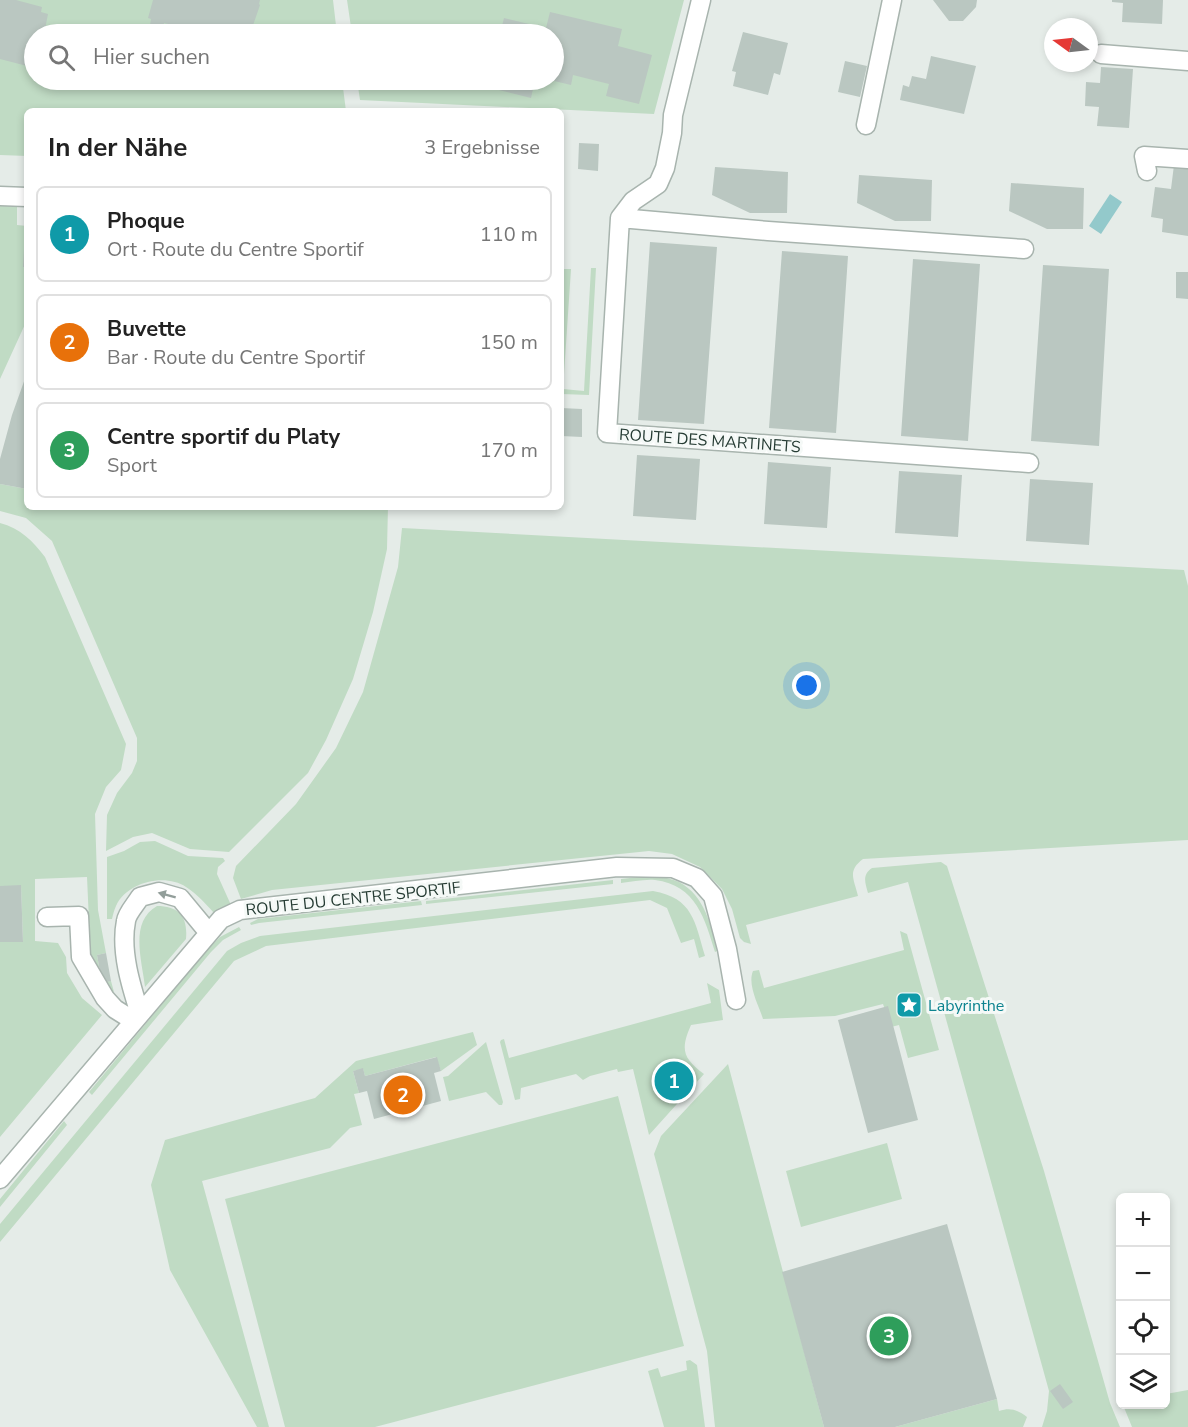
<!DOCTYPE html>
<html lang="de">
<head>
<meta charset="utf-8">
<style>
  :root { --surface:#fff; --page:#f6f6f6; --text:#222; --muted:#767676; --line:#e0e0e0; --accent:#ea580c }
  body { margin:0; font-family:"Nunito Sans",sans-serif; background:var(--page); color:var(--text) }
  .controls { position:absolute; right:18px; bottom:18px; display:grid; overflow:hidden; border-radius:9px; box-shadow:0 3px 9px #0003 }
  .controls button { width:54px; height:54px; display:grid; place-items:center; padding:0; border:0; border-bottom:2px solid var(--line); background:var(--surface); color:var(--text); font:30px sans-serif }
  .compass { position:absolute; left:1044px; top:18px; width:54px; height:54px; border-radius:50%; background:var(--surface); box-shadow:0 3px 9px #0003; rotate:285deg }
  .you { position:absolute; left:807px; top:686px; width:21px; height:21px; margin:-15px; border:4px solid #fff; border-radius:50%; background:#1a73e8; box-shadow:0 0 0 9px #1a73e833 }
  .badge { display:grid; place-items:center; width:39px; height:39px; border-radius:50%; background:var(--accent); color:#fff; font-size:20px; font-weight:700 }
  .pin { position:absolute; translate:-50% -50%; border:3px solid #fff; box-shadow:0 2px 6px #0006 }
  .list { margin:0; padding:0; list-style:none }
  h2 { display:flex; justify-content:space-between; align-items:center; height:78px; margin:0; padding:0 24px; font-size:26px }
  h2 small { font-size:20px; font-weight:400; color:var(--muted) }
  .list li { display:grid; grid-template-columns:39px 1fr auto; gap:18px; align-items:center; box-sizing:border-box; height:96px; margin:0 12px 12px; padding:0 12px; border:2px solid var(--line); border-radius:9px }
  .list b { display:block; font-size:22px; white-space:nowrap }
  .list p { margin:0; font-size:20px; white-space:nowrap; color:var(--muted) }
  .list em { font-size:20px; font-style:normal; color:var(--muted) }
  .icon { flex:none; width:33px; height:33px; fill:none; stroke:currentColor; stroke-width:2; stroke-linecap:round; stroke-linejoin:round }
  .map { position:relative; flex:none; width:1188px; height:1427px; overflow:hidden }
  .search { position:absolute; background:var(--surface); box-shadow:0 3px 9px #0003; left:24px; top:24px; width:540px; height:66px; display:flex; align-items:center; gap:15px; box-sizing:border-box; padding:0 21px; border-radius:33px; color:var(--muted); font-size:22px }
  .panel { position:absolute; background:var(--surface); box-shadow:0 3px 9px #0003; left:24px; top:108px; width:540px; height:402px; border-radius:9px }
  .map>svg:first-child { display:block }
  .green { fill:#c0dbc4 }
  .water { fill:#93c9cb }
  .building { fill:#bac7c1 }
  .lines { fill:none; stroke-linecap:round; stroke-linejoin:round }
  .minor-casing { stroke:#a8b4ae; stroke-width:21 }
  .minor { stroke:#fff; stroke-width:18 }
  .oneway { fill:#929e9a }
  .labels { text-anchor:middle; stroke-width:6; stroke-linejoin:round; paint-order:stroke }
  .street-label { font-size:16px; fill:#263c34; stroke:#f5f9f7 }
  .culture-label { font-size:16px; fill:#0d838f; stroke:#f5f9f7; text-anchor:start }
</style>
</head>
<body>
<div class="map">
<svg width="1188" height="1427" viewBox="0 0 1188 1427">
  <rect width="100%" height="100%" fill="#e5ece8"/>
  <path class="green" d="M0 0H333L337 34H34V80H342L346 111H27V156L0 155Z
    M347 0H684L654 114 360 100 357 80H554V34H352Z
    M0 200 17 205V225L27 226V320L0 379Z
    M591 268H596L589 395 561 394V269H571L563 389 584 391Z
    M0 484 27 489V507H388L387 549 373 612 353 679 326 740 308 773 229 852 190 849 152 833 133 837 106 851 107 815 117 793 132 773 137 761V738L52 541 26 518 0 511Z
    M0 523C20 528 33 541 45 557L126 744 121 770 106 787 95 814 98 910 106 953 97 955 102 982 111 981 114 992 103 986 91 966 87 877 35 879V941L58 943 66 957 67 973 82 998 102 1015 0 1137V942L23 941 21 886H0Z
    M402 528 1184 570 1188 586V840L863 859C847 871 854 879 858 896L746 925 751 944 744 942 740 938 732 909 722 889 700 867 672 854 649 851 272 890 241 899 233 878 236 866 296 804 336 748 363 692 398 567Z
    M155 841 188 856 223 858 225 861 218 867 217 874 231 905 214 913C206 904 197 894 186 887 165 873 127 882 116 906 114 910 113 915 112 919H107V857L124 851 140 842Z
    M941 862 947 866 1044 1171 1110 1403 1120 1427H1042L1047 1411 1049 1391 908 882 868 893C865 882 862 875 872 868Z
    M656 875C663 877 672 879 679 882 705 896 711 925 717 951L715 952C705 919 696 885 655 880 644 879 632 882 621 883V879Z
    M613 880V884L426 904V901Z
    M653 891C693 898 695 922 705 956L699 958 694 939 681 943 667 908 650 900 266 946 234 961 0 1242V1224L227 951 241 943 260 936Z
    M421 901 422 905 259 923 251 925 250 923 258 919Z
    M157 906C179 906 188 917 186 939L145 987C142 960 129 922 157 906Z
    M239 927 241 930 223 940 211 952 92 1095 89 1092 207 950 220 937Z
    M900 931 907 934 939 1050 908 1058 899 1025 891 1027 883 1004 835 1016 763 1019C759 1006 747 985 753 971L759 970 764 988 904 950Z
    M707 983 719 990 723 1020 691 1025C680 1050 683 1058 704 1074L649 1135 633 1069 618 1072 617 1069 590 1076 583 1080 576 1074 521 1088 520 1099 515 1100 500 1042 501 1040 504 1039 509 1058 711 1003Z
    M473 1032 477 1045 441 1071 436 1057 365 1076 363 1069 353 1071 359 1093 354 1094 362 1125 350 1128 330 1148 202 1181 269 1427H257L170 1270 151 1185 165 1140 315 1098 356 1061Z
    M486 1042 503 1102 502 1105H499L486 1092 449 1101 443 1077 448 1076Z
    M728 1064 824 1427H715L707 1351 654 1154 661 1136Z
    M618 1096 684 1346 375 1427H285L225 1199Z
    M64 1121 67 1125 0 1207V1199Z
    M887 1143 902 1199 801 1227 786 1171Z
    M690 1360 697 1365 705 1427H664L648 1371 658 1368 661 1377 687 1370 686 1361Z
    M1188 1390V1427H1132L1123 1405 1166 1404V1394Z
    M997 1399 999 1411C1011 1407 1017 1410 1027 1417L1023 1427H895Z"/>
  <path class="water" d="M1110 194 1122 202 1101 234 1089 226Z"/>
  <path class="building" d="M0 0H16L42 7 41 12 48 14 44 34H34V62L28 60 27 66 0 59Z
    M153 0H260L259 4 260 5 250 34H210L164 23 163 29 150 25 151 19 148 18Z
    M933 0H977L976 7 963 21H949Z
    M1112 0H1163L1162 24 1122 22 1123 3 1112 2Z
    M550 12 622 29 618 46 652 55 639 104 606 96 609 84 573 75 571 85 554 81V34H500L504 18 546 28Z
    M743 32 788 43 780 75 774 73 768 95 733 86 736 72 732 71Z
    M931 56 976 66 964 114 900 100 903 85 909 87 912 76 926 79Z
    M845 61 867 66 860 97 838 92Z
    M1101 67 1133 69 1129 128 1097 126 1099 107 1085 106 1086 82 1100 83Z
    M489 80H535L531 98 487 87Z
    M579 143 599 144 598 171 578 169Z
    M1174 165 1188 167V236L1162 232 1163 219 1151 217 1155 187 1171 189Z
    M715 167 788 172 787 213H750L712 195Z
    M859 175 932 180 931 221H895L857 203Z
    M1011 183 1084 188 1083 229H1047L1009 211Z
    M25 231 27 232V267H23Z
    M650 242 717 247 704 424 638 420Z
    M782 251 848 256 836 433 769 428Z
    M913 259 980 264 968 441 901 436Z
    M1043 265 1109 269 1099 446 1031 441Z
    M1176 272H1188V299L1176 298Z
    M27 373V489L0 484V459L12 415Z
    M561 408 582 409V437L561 436Z
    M637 455 700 459 696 520 633 516Z
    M768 462 831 467 827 528 764 524Z
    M899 471 962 475 958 537 895 533Z
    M1030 479 1093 483 1089 545 1026 541Z
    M21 885 23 942H0V886Z
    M106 953 111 981 102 983 97 955Z
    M888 1006 918 1120 868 1133 838 1020Z
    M437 1057 441 1071 434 1073 441 1101 374 1119 367 1091 359 1093 353 1071 363 1068 365 1076Z
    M947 1224 997 1399 895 1427H824L782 1272Z
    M1060 1384 1073 1402 1063 1409 1050 1391Z"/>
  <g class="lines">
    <g class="minor-casing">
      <path id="minor" d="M701 0 673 115 672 133 665 168 658 184 633 201 620 218 607 433 1029 463
        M1101 54 1188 61
        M866 125 892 0
        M1147 171 1144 156 1188 159
        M0 196 27 197
        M620 218 768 231 1024 249
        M47 917 79 916 81 957 105 998 115 1009 134 1021
        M140 1014C131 986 120 951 126 921 127 913 136 904 140 897L159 892 180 898 209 933
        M0 1179 221 919 240 910 617 867 673 868 697 878 713 896 727 949 736 1000"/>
    </g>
    <use href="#minor" class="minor"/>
  </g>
  <defs><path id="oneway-solid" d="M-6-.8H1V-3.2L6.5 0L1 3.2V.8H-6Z" transform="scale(1.5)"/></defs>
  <use class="oneway" href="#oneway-solid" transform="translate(167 895) rotate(-165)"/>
  <defs>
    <g id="sight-square" transform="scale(1.35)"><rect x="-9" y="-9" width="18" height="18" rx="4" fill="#0f9aa8" stroke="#f5f9f7"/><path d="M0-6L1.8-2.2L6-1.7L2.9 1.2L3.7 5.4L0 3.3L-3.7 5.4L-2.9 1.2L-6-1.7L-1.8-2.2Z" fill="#fff"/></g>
  </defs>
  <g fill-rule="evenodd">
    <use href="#sight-square" x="909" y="1005"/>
  </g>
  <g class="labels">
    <g class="street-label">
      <text transform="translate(710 440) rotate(4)" y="6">ROUTE DES MARTINETS</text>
      <text transform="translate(353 898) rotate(-6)" y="6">ROUTE DU CENTRE SPORTIF</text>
    </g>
    <g class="culture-label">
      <text x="928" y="1011">Labyrinthe</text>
    </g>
  </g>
</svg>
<div class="controls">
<button>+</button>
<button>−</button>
<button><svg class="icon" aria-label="locate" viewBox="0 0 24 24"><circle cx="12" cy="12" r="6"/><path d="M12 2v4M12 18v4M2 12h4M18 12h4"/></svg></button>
<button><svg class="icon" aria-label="layers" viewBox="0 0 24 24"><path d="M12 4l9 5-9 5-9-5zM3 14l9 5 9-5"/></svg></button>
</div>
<svg class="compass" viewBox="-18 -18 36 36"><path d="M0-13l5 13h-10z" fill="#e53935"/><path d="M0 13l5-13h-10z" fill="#767676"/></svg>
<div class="you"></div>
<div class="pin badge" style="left:674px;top:1081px;background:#0f9aa8">1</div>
<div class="pin badge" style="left:403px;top:1095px;background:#e8710a">2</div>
<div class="pin badge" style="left:889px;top:1336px;background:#2e9e5b">3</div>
<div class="search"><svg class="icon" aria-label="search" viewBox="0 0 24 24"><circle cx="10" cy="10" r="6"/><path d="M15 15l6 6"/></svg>Hier suchen</div>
<section class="panel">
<h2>In der Nähe<small>3 Ergebnisse</small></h2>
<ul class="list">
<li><span class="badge" style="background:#0f9aa8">1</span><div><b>Phoque</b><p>Ort · Route du Centre Sportif</p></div><em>110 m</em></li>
<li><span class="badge" style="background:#e8710a">2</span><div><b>Buvette</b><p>Bar · Route du Centre Sportif</p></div><em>150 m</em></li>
<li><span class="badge" style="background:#2e9e5b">3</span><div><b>Centre sportif du Platy</b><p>Sport</p></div><em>170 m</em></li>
</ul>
</section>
</div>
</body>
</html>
